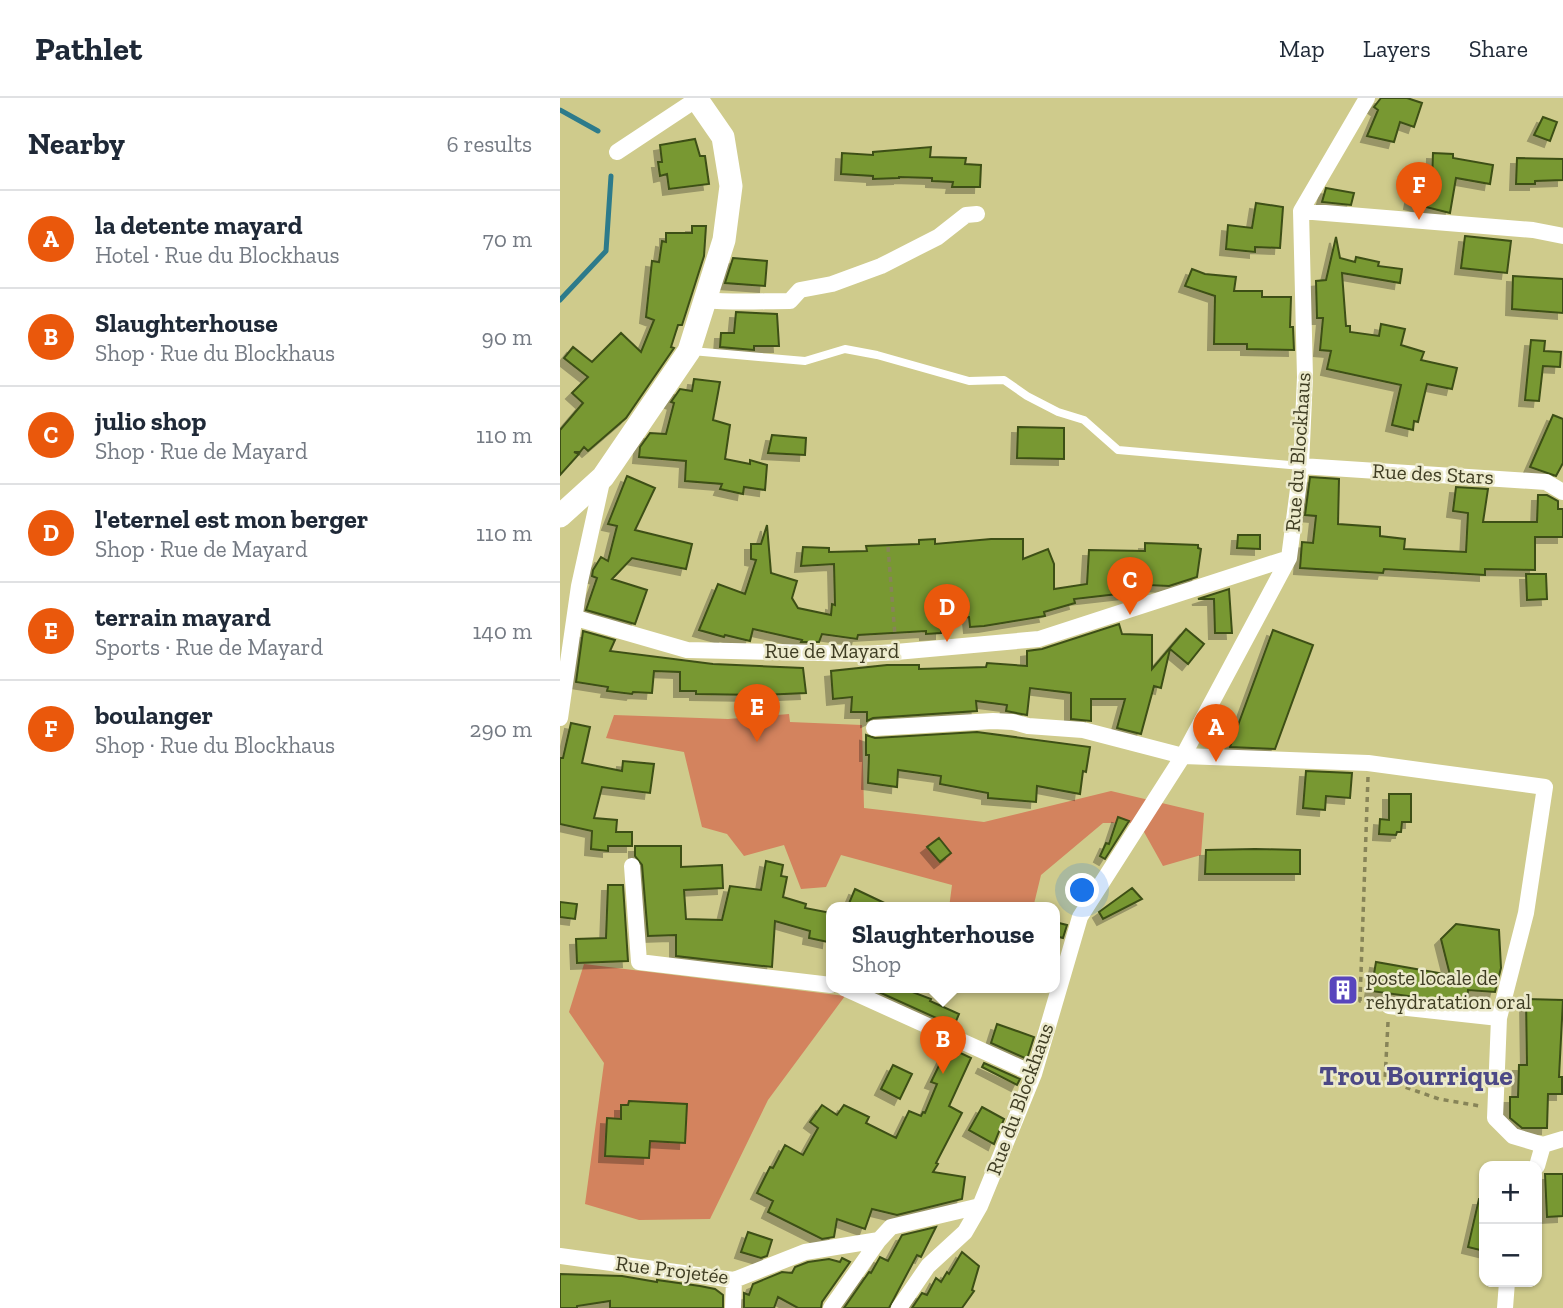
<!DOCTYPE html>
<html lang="en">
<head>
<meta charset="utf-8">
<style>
  :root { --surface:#fff; --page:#f2f2f3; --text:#1f2937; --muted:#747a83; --line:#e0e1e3; --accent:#ea580c }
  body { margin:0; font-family:"Zilla Slab",serif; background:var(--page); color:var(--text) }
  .controls { position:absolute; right:21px; bottom:21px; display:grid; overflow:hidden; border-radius:14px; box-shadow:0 2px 5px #0004 }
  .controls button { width:63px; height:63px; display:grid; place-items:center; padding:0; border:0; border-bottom:2px solid var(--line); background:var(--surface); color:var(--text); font:35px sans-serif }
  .you { position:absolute; left:523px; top:793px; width:24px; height:24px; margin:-18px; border:5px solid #fff; border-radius:50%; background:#1a73e8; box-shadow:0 0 0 10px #1a73e833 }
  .badge { display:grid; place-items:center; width:46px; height:46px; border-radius:50%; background:var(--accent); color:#fff; font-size:23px; font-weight:700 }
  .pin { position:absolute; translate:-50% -58px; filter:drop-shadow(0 2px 4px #0008) }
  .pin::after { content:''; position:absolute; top:37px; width:24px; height:21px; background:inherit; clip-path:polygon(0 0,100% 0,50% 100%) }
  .popup { position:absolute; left:266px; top:804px; width:234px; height:91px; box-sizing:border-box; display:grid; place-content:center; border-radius:14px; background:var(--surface); filter:drop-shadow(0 2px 5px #0005); font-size:23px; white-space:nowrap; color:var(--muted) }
  .popup b { font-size:26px; color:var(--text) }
  .popup::after { content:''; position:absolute; left:50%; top:100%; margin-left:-14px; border:14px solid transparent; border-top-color:var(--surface) }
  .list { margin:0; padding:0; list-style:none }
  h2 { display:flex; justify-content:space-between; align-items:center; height:91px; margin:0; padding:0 28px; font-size:30px }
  h2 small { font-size:23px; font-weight:400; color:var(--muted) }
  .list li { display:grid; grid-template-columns:46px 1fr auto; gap:21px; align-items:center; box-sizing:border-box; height:98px; padding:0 28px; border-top:2px solid var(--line) }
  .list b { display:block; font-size:26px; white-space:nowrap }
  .list p { margin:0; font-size:23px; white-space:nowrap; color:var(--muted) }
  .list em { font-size:23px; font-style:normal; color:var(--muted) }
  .map { position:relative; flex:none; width:1003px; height:1210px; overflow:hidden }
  header { display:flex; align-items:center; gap:42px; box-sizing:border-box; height:98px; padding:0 35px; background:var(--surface); border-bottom:2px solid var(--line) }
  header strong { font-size:33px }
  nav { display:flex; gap:38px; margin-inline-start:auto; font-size:24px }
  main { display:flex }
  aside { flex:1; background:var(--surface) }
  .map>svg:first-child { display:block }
  .green { fill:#d3835e }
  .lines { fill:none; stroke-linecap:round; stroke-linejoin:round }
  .stream { stroke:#2d7b8b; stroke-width:5 }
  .building { fill:#789830; stroke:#3d4f17; stroke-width:2; filter:url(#shadow) }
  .path { stroke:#878458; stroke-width:3.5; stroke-dasharray:5 5; stroke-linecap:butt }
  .lane { stroke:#fff; stroke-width:8 }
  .street { stroke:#fff; stroke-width:16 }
  .secondary { stroke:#fff; stroke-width:23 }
  .labels { text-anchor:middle; stroke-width:5; stroke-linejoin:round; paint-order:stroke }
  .street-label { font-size:21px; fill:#3f3d23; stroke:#eceacb }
  .poi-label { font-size:21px; fill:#3f3d23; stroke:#eceacb; text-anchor:start }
  .district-label { font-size:28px; font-weight:bold; fill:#4c4886; stroke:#eceacb }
</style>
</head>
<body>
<header>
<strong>Pathlet</strong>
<nav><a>Map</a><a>Layers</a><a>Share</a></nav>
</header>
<main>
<aside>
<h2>Nearby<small>6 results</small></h2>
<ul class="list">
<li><span class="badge">A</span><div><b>la detente mayard</b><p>Hotel · Rue du Blockhaus</p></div><em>70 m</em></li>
<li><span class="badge">B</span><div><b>Slaughterhouse</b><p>Shop · Rue du Blockhaus</p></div><em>90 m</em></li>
<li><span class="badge">C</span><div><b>julio shop</b><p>Shop · Rue de Mayard</p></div><em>110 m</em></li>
<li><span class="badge">D</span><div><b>l'eternel est mon berger</b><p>Shop · Rue de Mayard</p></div><em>110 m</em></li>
<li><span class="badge">E</span><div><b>terrain mayard</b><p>Sports · Rue de Mayard</p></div><em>140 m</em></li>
<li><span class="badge">F</span><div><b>boulanger</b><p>Shop · Rue du Blockhaus</p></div><em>290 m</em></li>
</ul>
</aside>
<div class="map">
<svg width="1003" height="1210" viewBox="0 0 1003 1210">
  <defs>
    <filter id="shadow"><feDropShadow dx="-6" dy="6" stdDeviation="0" flood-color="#0004"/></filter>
  </defs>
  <rect width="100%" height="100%" fill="#cfcb8c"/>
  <path class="green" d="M229 616 230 624 302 627 304 710 424 724 551 693 644 715 641 757 603 768 579 725H543L481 777 473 810H389L392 787 281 757 266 789 241 791 224 747 184 758 167 736 142 729 124 654 46 640 54 617 168 621Z
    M24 866 285 898 208 1002 150 1121 79 1122 25 1106 44 965 9 914Z"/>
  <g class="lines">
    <path class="stream" d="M0 12 38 33
      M0 202 46 153 51 78"/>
  </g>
  <path class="building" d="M821 0H847L862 5 854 29 840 24 834 44 807 38 818 12 814 9Z
    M983 19 997 24 990 43 974 37Z
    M135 41 140 58H145L149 86 109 91 107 76 100 78 98 64H102L100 47Z
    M371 49 370 59 406 60 405 66 421 67 420 89H392L393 84 372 83V80L339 79V80L313 81V78L281 76 282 55 313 57V54Z
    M873 55 893 56V60L933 67 930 86 896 80 890 115 850 105 855 80 872 83Z
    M957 60 1003 61V82L975 83V86H956Z
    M766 90 794 95 791 107 762 104Z
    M696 105 723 109 720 150 695 149V154L666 151 668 127 692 130Z
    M132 128H146L144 158 122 227H118L111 249 114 250 66 320 28 353 24 349 20 354H14L19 356 0 377V332L23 305 12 295 28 279 4 260 13 249 32 264 61 235 81 254 94 222 86 219 92 163 99 164 102 143 106 144V135H132Z
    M905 138 951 143 947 175 901 170Z
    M776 139 780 160 795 164 796 159 819 164 818 168 842 171 840 185 782 175 786 228H790V234L819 238 821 226 845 231 841 247 864 254 861 262 897 270 892 291 867 286 858 324 854 323 853 332 832 327 841 287 767 271 771 253 760 252 763 220H757L756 183 766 182Z
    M173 160 207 163 205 188 165 185Z
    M632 171 645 176 676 179 674 193H702V199H731L730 229H733L734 252 687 251V246H654L655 198 625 188Z
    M953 178 1003 181V215L952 211Z
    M176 214 217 216 219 248H194V252L160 249 161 235H174Z
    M971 242 985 243 984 253 1001 254 1000 269 983 268 979 303 965 302Z
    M134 281 160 284 153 322 170 327 165 361 190 366V362L207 367 205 392 184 389 183 396 160 391 162 386 125 383 126 363 79 359 80 349 90 335 106 336 114 305 111 304 120 291 132 293Z
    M993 317 1003 321V365L996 378 970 369Z
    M458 329 504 330V361L457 360Z
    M212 337 246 340 245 357 208 355Z
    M67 378 95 390 75 432 132 446 126 471 72 460 52 481 87 492 75 526 26 512 37 480 32 478 33 472 41 459 48 463 57 428 48 426Z
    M750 379 779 381 778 426 820 429V438L845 441 844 451 906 454 908 415 893 413 896 389 928 391 923 424H977L978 397H987L998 403V411H1003V439H975V472L925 471V477L824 471 823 475 740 470 742 444 753 445 756 418 745 417Z
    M207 427 211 475 237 483 232 500 238 510 271 517 272 506 275 507 274 466 241 468 243 449 269 450V454L307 453 306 448 359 446V442L375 441V446L431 441H463V461L488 451 494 466V491L527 486 529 452 585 453V445L638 447V450L641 451 637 479 609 488 566 486V495L514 501 515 505 484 514 485 518 424 528 410 529 409 519 381 521V535L366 536V533L298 537 297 541 262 536 259 544H241L242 542 193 531 190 543 165 537 164 539 139 532 158 486 185 496 196 462 191 461V446H201Z
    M678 437H700V451L677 450Z
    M966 476H986L987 501 967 502Z
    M669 491 672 535H655L654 501H638Z
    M559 526 562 536 592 537V571L626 531 644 546 628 566 610 551 601 590 594 588 581 636 557 630 565 601H531V623L511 621V595L470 590 467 617 446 613 447 607 416 603 417 613 313 620 307 623V614H291L292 599 273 601 271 573 327 567H359V571L426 569 427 565 467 568V553L482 551Z
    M713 532 753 547 715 651 670 649Z
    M23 533 55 542 50 553 153 566 243 570 246 595 200 597 136 596V593H120V574L94 573 92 595 73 594 72 596 47 593 48 589 16 584Z
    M11 625 30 629 22 665 62 673 63 663 94 666 90 695 42 689 34 720 57 722 56 734H72V748H48V753L31 751 32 733 0 726V660H3Z
    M417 634 530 649 526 674 523 673 520 696 477 688 476 704 428 700V695L380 686 381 678 338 672 337 689 308 685 309 657H306V637L315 640Z
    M746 673 792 675 790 700 766 698 765 712 743 710Z
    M829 696H851V724H842L841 734H837L836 737 819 736 820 721 829 722Z
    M558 719 569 723 545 761 540 758 546 745 549 746Z
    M379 740 391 755 380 764 367 749Z
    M75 748H121V769L162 767 163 790 124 792 126 821 162 822 170 788 201 792 206 763 223 767 221 778 227 779 223 799 246 806 245 810 271 815 268 844 249 840 250 833 215 823 212 869 116 858V837L88 838 82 767 75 758Z
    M695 751 740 752V776H645L646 752Z
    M48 787H63L68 863 17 865 16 841 46 840Z
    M572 790 582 801 543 821 539 814Z
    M295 791 335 810H287Z
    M0 804 17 806 15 821 0 819Z
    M495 824 507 827 503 840 495 838Z
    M896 826 939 832 941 870 935 894 908 892 907 906 811 893 816 864 890 877 881 841Z
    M310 890H342L371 901 370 903 399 916 394 928Z
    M966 901 1003 902 999 979H1002V996H988L987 1030H962L950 1020V999H958L959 967H967Z
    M437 926 474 939 467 961 431 945Z
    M388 949 411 960 389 1008 402 1015 376 1065 378 1066 373 1074 405 1079 402 1101 337 1117 312 1111 305 1131 277 1121 274 1139 262 1141 208 1114 213 1103 197 1095 210 1069 213 1070 225 1047 243 1057 258 1030 250 1024 262 1007 277 1017 284 1007 309 1019 306 1025 336 1040 349 1013 361 1018 363 1014 365 1015 377 986 371 984Z
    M424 965 460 981 457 987 422 969Z
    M333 967 352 976 340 1001 321 991Z
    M69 1003 127 1006 125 1045 90 1043 89 1060 45 1058 47 1020 61 1021V1007H68Z
    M422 1009 444 1021 434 1046 409 1032Z
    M985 1076H1003V1118L987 1119Z
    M919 1101H924V1153L908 1149Z
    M376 1129 361 1159 357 1157 329 1210H284L309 1174 311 1175 320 1159 328 1163 342 1137Z
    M188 1134 212 1142 207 1158 201 1160 181 1154Z
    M402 1154 419 1168 412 1192 414 1193 402 1210H352L362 1195 367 1197 376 1180 381 1184 387 1174 389 1176Z
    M282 1160 290 1164 262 1204 261 1210H238L218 1199 214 1210H184V1195L189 1197 193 1186 222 1174 232 1175 235 1169 248 1164 269 1161 280 1164Z
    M0 1176 62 1178 97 1184V1182L140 1188 155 1191 163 1197V1210H50V1203L17 1208V1210H0Z"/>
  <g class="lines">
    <path class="path" d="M328 449 335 538
      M808 679 800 903 816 906
      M828 924 825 982 879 1001 920 1008"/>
    <path class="lane" d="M132 253 245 263 285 251 317 257 409 283 444 282 467 298 498 314 524 322 558 352 741 368"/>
    <path class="street" d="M57 54 137 1
      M741 113 973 132 1003 138
      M145 202C173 205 201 203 230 203L240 192 272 186 321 168 378 139 406 117 417 116
      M741 368 986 384 1003 394
      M16 520 127 552 305 556 336 554 479 541 729 460
      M0 620 19 488 43 379
      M314 630 433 623 453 624 468 628 523 632 623 658 808 665 985 689 966 815 939 920 935 1020 953 1038 983 1047
      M72 768 79 864 271 887
      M284 890 474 976
      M829 908 939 920
      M977 1068 983 1047 1003 1041
      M0 1158 174 1182 245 1154 319 1142 331 1129 420 1108
      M173 1210 174 1182
      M271 1210 319 1142
      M339 1210 368 1168 405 1134 420 1108 474 976 520 819 623 658 729 460 741 368 745 279 741 113 807 0
      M945 1210 947 1184"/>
    <path class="secondary" d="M0 418 43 379 129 253 164 142 171 88 163 39 136 0"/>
  </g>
  <defs>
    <g id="building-square" transform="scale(1.575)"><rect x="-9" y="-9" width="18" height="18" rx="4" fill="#5845bd" stroke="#eceacb"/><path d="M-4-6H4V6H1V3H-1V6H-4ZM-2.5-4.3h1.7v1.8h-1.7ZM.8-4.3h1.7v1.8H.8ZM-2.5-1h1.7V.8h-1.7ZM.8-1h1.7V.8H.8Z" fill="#fff"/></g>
  </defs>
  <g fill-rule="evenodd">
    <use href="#building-square" x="783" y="892"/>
  </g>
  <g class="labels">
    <g class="street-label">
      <text transform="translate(738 354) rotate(-86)" y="7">Rue du Blockhaus</text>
      <text transform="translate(873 376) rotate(3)" y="7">Rue des Stars</text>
      <text x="272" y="560">Rue de Mayard</text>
      <text transform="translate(460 1001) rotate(-70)" y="7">Rue du Blockhaus</text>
      <text transform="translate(112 1172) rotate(7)" y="7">Rue Projetée</text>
    </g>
    <g class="poi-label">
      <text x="806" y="887">poste locale de<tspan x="806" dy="24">rehydratation oral</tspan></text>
    </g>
    <g class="district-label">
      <text x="856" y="987">Trou Bourrique</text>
    </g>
  </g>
</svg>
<div class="controls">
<button>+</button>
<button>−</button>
</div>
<div class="you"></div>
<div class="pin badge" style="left:656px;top:664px">A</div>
<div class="pin badge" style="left:383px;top:976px">B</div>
<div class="popup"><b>Slaughterhouse</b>Shop</div>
<div class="pin badge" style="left:570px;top:517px">C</div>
<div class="pin badge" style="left:387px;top:544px">D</div>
<div class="pin badge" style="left:197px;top:644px">E</div>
<div class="pin badge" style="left:859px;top:122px">F</div>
</div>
</main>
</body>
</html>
